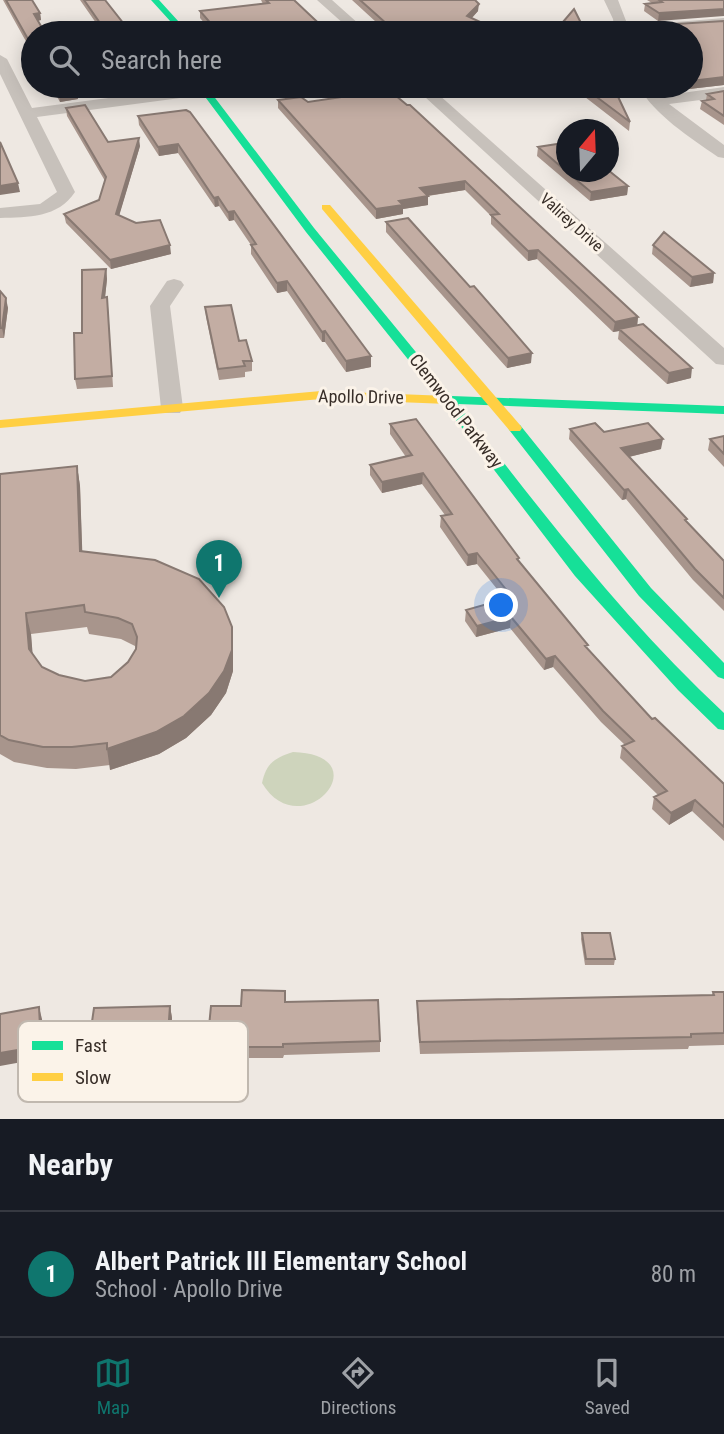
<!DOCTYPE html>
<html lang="en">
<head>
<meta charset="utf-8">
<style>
  :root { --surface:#171b24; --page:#242831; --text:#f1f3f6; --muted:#9ea1a6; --line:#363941; --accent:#0f766e }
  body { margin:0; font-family:"Roboto Condensed",sans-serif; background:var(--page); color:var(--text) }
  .compass { position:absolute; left:556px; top:119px; width:63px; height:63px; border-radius:50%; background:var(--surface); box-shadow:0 4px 18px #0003; rotate:19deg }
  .you { position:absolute; left:502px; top:606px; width:24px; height:24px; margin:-18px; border:5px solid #fff; border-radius:50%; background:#1a73e8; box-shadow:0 0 0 10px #1a73e833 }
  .badge { display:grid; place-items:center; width:46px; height:46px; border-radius:50%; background:var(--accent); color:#fff; font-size:23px; font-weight:700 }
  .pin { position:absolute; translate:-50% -58px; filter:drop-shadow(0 2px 4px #0008) }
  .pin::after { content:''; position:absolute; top:37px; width:24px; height:21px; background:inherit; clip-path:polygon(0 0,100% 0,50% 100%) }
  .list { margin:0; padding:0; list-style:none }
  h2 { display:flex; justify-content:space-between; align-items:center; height:91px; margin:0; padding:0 28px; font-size:30px }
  h2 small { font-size:23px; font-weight:400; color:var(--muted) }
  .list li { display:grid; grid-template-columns:46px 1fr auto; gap:21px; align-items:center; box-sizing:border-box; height:126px; padding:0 28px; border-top:2px solid var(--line) }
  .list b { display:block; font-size:26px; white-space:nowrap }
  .list p { margin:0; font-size:23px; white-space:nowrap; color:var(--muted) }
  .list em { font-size:23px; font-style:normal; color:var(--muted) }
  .icon { flex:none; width:38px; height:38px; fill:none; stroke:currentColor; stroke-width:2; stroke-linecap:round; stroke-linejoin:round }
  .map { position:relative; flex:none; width:724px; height:1119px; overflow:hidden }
  .search { position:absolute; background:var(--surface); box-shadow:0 4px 18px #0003; left:21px; right:21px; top:21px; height:77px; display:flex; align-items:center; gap:18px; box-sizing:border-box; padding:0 24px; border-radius:38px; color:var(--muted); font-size:26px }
  .sheet { height:217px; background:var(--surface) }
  nav { display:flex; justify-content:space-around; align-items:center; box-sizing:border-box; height:98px; border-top:2px solid var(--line); background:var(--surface); font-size:19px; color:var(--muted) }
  nav a { display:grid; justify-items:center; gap:4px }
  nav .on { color:var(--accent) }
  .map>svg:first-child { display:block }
  .green { fill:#ced4bc }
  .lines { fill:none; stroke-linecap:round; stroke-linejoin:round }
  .street { fill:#c7c1bb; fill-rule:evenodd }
  .fast { fill:#16e098; fill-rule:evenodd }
  .slow { fill:#ffcf43; fill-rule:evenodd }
  .wall { fill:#a8958c; fill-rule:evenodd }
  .shaded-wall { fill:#887972 }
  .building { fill:#c3ada3; stroke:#887972; stroke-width:2; fill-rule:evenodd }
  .labels { text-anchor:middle; stroke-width:6; stroke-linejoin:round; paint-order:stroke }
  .far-street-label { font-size:16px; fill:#382e28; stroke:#fbf3e9 }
  .street-label { font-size:18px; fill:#382e28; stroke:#fbf3e9 }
  .key { fill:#fbf3e9; stroke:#c0b8af; stroke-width:2 }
  .key-label { font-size:19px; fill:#382e28 }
</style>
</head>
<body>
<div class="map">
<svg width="724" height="1119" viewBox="0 0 724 1119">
  <rect width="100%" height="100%" fill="#eee8e2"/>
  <path class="green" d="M293 752C383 755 301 848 262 783 266 764 274 758 293 752Z"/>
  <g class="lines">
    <path class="street" d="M317 0H332L369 33H354Z
      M604 0H618L628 26 724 18V26L615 33 613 19Z
      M0 55 7 59 32 108 200 86H241L233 91 37 117 75 192C58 218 28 217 0 218V208L40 204 57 192 0 74Z
      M413 86H429L724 348V365L716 364Z
      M638 86H653L661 96 724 87V97L669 104 724 145V158L718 157C688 136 656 116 638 86Z
      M174 279 181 281 184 285 170 306 183 408 180 413H164L161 408 150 306 167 281Z"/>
    <path class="fast" d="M151 0H159L189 33H181Z
      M197 86H206L314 228 452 396 724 406V414L458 404C542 512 624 620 724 713V730L718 729 678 690 575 576 443 403 306 232Z
      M515 424 520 425 651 588 724 663V679L718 677 639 596 510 431 508 428Z"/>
    <path class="slow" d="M322 205H330L520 425 522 428 520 431H510L322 209Z
      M321 391 448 396 455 400 448 404 321 399 0 428V420Z"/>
  </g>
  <path class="wall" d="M3 0H32L40 13 41 20 38 21 33 33V54Z
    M80 0H105L131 33H103Z
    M261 0H294L329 33H213L200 18V11L263 4Z
    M352 0H475L478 11 472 18 504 33H388Z
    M647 0H724L658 21 644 11 645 4 652 3Z
    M724 21V85L689 89 684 86H691V33L675 32 676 24Z
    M51 86H74L78 99 60 102Z
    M445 86H530L463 93 457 88 448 89Z
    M580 86H613L630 122 629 131 585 97Z
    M389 90 638 317 637 325 691 378 667 384 618 339 619 331 613 332 537 259 528 261 491 224V216L465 190 428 196V205L403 209V214L376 219 278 108V100L308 102Z
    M724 91V125L700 109 702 101 706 100 707 94Z
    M66 108 108 142 140 146 119 215 171 254 111 269 66 223 64 214 99 200 105 181 67 116Z
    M186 110 371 356V367L346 372 325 342H322L287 291 277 293 251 254V245L234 220 229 221 219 206 215 207 178 153 159 156 139 125 138 116Z
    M538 147 566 172 628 186 627 195 590 201 537 156Z
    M386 222 531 363 507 368 386 232Z
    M653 245 714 273 713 283 690 287 652 254Z
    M106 269 107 279 105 297 108 307 113 387 77 389 75 379 82 333Z
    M0 291 8 308 4 338H0Z
    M205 307 239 341 252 361V371L245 372V377L219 380 206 317Z
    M390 424 519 562 588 649 652 719 724 784V841L692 811 669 825 652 809 654 797 658 795 620 758 622 746 625 745 601 722 553 667 544 670 510 628 476 637 465 621 466 610 505 599 477 564 467 566 440 527 441 516 445 515 422 484 382 493 370 475V465L406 457 390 434Z
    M570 429 604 432 661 449 629 457 687 519V522L724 561V611L693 580 626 499 622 500 569 439Z
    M724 436V467L708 450 710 439Z
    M77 466 80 486 82 551 233 649V671L226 693 211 715 186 738 159 754 110 770V765L76 769 47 768 14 762 0 754V474ZM87 627 89 634 121 639 135 646 136 649 128 662 111 677 85 681 59 675 42 667 32 653 31 634Z
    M582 933 615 959 614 965H585L581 939Z
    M285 991 286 1002 380 1041V1052L284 1055 283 1058H208L207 1047 241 1006Z
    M713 992H724V1045L689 1046 688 1049 420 1054 417 1013V1001L712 995Z
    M170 1006 172 1018 169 1058 91 1060 88 1049Z"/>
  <path class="shaded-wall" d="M479 4 478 11 467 23V16Z
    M724 9V16L658 21 659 13Z
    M40 13 41 20 35 21 34 14Z
    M724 77V85L689 89V86H691V81Z
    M449 86H457V88L448 89Z
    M464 86H530L463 93Z
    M77 91 78 99 60 102 59 93Z
    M139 138 140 146 117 223 116 214Z
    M178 144V153L159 156 158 147Z
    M465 181V190L419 197 420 188Z
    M18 183 20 192 0 195V186Z
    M628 186 627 195 590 201 591 192Z
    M428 196V205L403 209V214L376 219V209L399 201Z
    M218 197 219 206 215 207 214 198Z
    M234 211V220L229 221 228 212Z
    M170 245 171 254 111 269 110 260Z
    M538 250 537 259 528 261V251Z
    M106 269 107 279 104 307 102 298Z
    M714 273 713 283 690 287 692 277Z
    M287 281V291L277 293V283Z
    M6 298 8 308 4 338 2 328Z
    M638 317 637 327 619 329V331L613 332 615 322Z
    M325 331V342H322V332Z
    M532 353 531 363 507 368 508 358Z
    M371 356V367L346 372V361Z
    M692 368 691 378 667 384 669 373Z
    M663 439 661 449 620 459 621 448Z
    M77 466 80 486 83 572 80 551Z
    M423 473 422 484 382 493V482Z
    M628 489 626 499 622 500 624 490Z
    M477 553V564L467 566 468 555Z
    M26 613 31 634 34 670 29 649Z
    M511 617 510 628 476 637 477 626Z
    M232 627 233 649V671L226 693 211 715 186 738 159 754 110 770 107 749Z
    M555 656 553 667 544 670 546 659Z
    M695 800 692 811 669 825 671 813Z
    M170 1006 172 1018 169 1058 167 1047Z
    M39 1007 42 1019 44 1058 0 1066V1053Z"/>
  <path class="building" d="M6 0H32L40 13 34 14 45 33H33V48Z
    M84 0H105L131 33H107Z
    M266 0H294L329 33H219L200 11 269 3Z
    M360 0H475L479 4 467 16 504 33H397Z
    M659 0H724V9L659 13 645 4 662 2Z
    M574 9 586 33H559L557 29Z
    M724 21V77L691 81V33H665L685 31 676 24Z
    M54 86H74L77 91 59 93Z
    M585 86H613L630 122 586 89Z
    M389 90 407 105H410L638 317 615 322 538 250 528 251 491 215 499 214 465 181 420 188 428 196 399 201 403 205 376 209 278 100 301 97 308 102Z
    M724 91V116L702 101 714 99 707 94Z
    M85 105 108 142 139 138 116 214 136 223 160 220 170 245 110 260 64 214 99 200 106 177 66 108Z
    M186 110 190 112 371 356 346 361 325 331 322 332 287 281 277 283 251 245 256 244 234 211 228 212 218 197 214 198 178 144 158 147 138 116Z
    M0 142 18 183 0 186Z
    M563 143 566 146V171L538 147Z
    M608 170 628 186 591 192 567 172H608Z
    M408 218 470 287 474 286 532 353 508 358 386 222Z
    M664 232 714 273 692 277 653 245Z
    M106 269 102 298 107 297 112 376 75 379 74 333H82V270Z
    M0 291 6 298 2 328H0Z
    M231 305 239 341 246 340 252 361H243L245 366 218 369 205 307Z
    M643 324 692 368 669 373 619 329Z
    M416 419 519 558 517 559 588 645 585 646 652 719 655 718 724 784V827L695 800 671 813 654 797 667 791 622 746 634 741 603 711 555 656 546 659 511 617 477 626 466 610 512 597 477 553 468 555 441 516 452 514 423 473 382 482 370 465 412 455 390 424Z
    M595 423 604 432 648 423 663 439 621 448 687 519 685 520 724 561V598L695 569 628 489 624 490 570 429Z
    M724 436V454L710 439Z
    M77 466 80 551 155 560 199 579 224 607 232 627V650L224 671 209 693 184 716 156 732 107 749V743L72 747H43L9 740 0 735V474ZM84 605 85 612 118 618 132 624 137 637 136 649 128 662 111 677 85 681 59 675 42 667 29 649 26 613Z
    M582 933H610L615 959H586Z
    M242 990 285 991V1002L378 1000 380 1041 283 1044V1047H207L211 1006H241Z
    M713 992H724V1033L691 1034V1037L420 1042 417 1001 714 995Z
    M170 1006 167 1047 88 1049 94 1008Z
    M39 1007 41 1046 0 1053V1014Z"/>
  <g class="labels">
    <g class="far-street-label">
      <text transform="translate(572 222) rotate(42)" y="6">Valirey Drive</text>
    </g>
    <g class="street-label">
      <text transform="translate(361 397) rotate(1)" y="6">Apollo Drive</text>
      <text transform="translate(456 411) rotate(52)" y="6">Clemwood Parkway</text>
    </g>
  </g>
  <rect x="18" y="1021" width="230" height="81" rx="10" class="key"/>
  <rect x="32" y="1041" width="31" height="9" fill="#16e098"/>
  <rect x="32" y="1073" width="31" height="8" fill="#ffcf43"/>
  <g class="key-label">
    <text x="75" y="1052">Fast</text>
    <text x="75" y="1084">Slow</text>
  </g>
</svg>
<svg class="compass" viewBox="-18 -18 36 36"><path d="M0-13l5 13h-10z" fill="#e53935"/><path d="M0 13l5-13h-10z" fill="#9ea1a6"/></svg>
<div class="you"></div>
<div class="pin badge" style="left:219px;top:598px">1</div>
<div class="search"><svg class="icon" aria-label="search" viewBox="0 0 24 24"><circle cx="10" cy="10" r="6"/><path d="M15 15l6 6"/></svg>Search here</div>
</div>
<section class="sheet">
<h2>Nearby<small></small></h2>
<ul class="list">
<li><span class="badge">1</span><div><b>Albert Patrick III Elementary School</b><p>School · Apollo Drive</p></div><em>80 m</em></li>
</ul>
</section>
<nav>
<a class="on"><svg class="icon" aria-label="map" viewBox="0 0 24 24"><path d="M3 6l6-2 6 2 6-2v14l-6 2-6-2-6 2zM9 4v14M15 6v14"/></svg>Map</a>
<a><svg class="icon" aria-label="directions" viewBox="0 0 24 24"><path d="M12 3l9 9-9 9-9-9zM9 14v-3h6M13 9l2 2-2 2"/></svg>Directions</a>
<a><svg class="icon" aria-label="saved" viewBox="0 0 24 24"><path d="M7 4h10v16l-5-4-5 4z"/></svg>Saved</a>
</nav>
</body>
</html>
